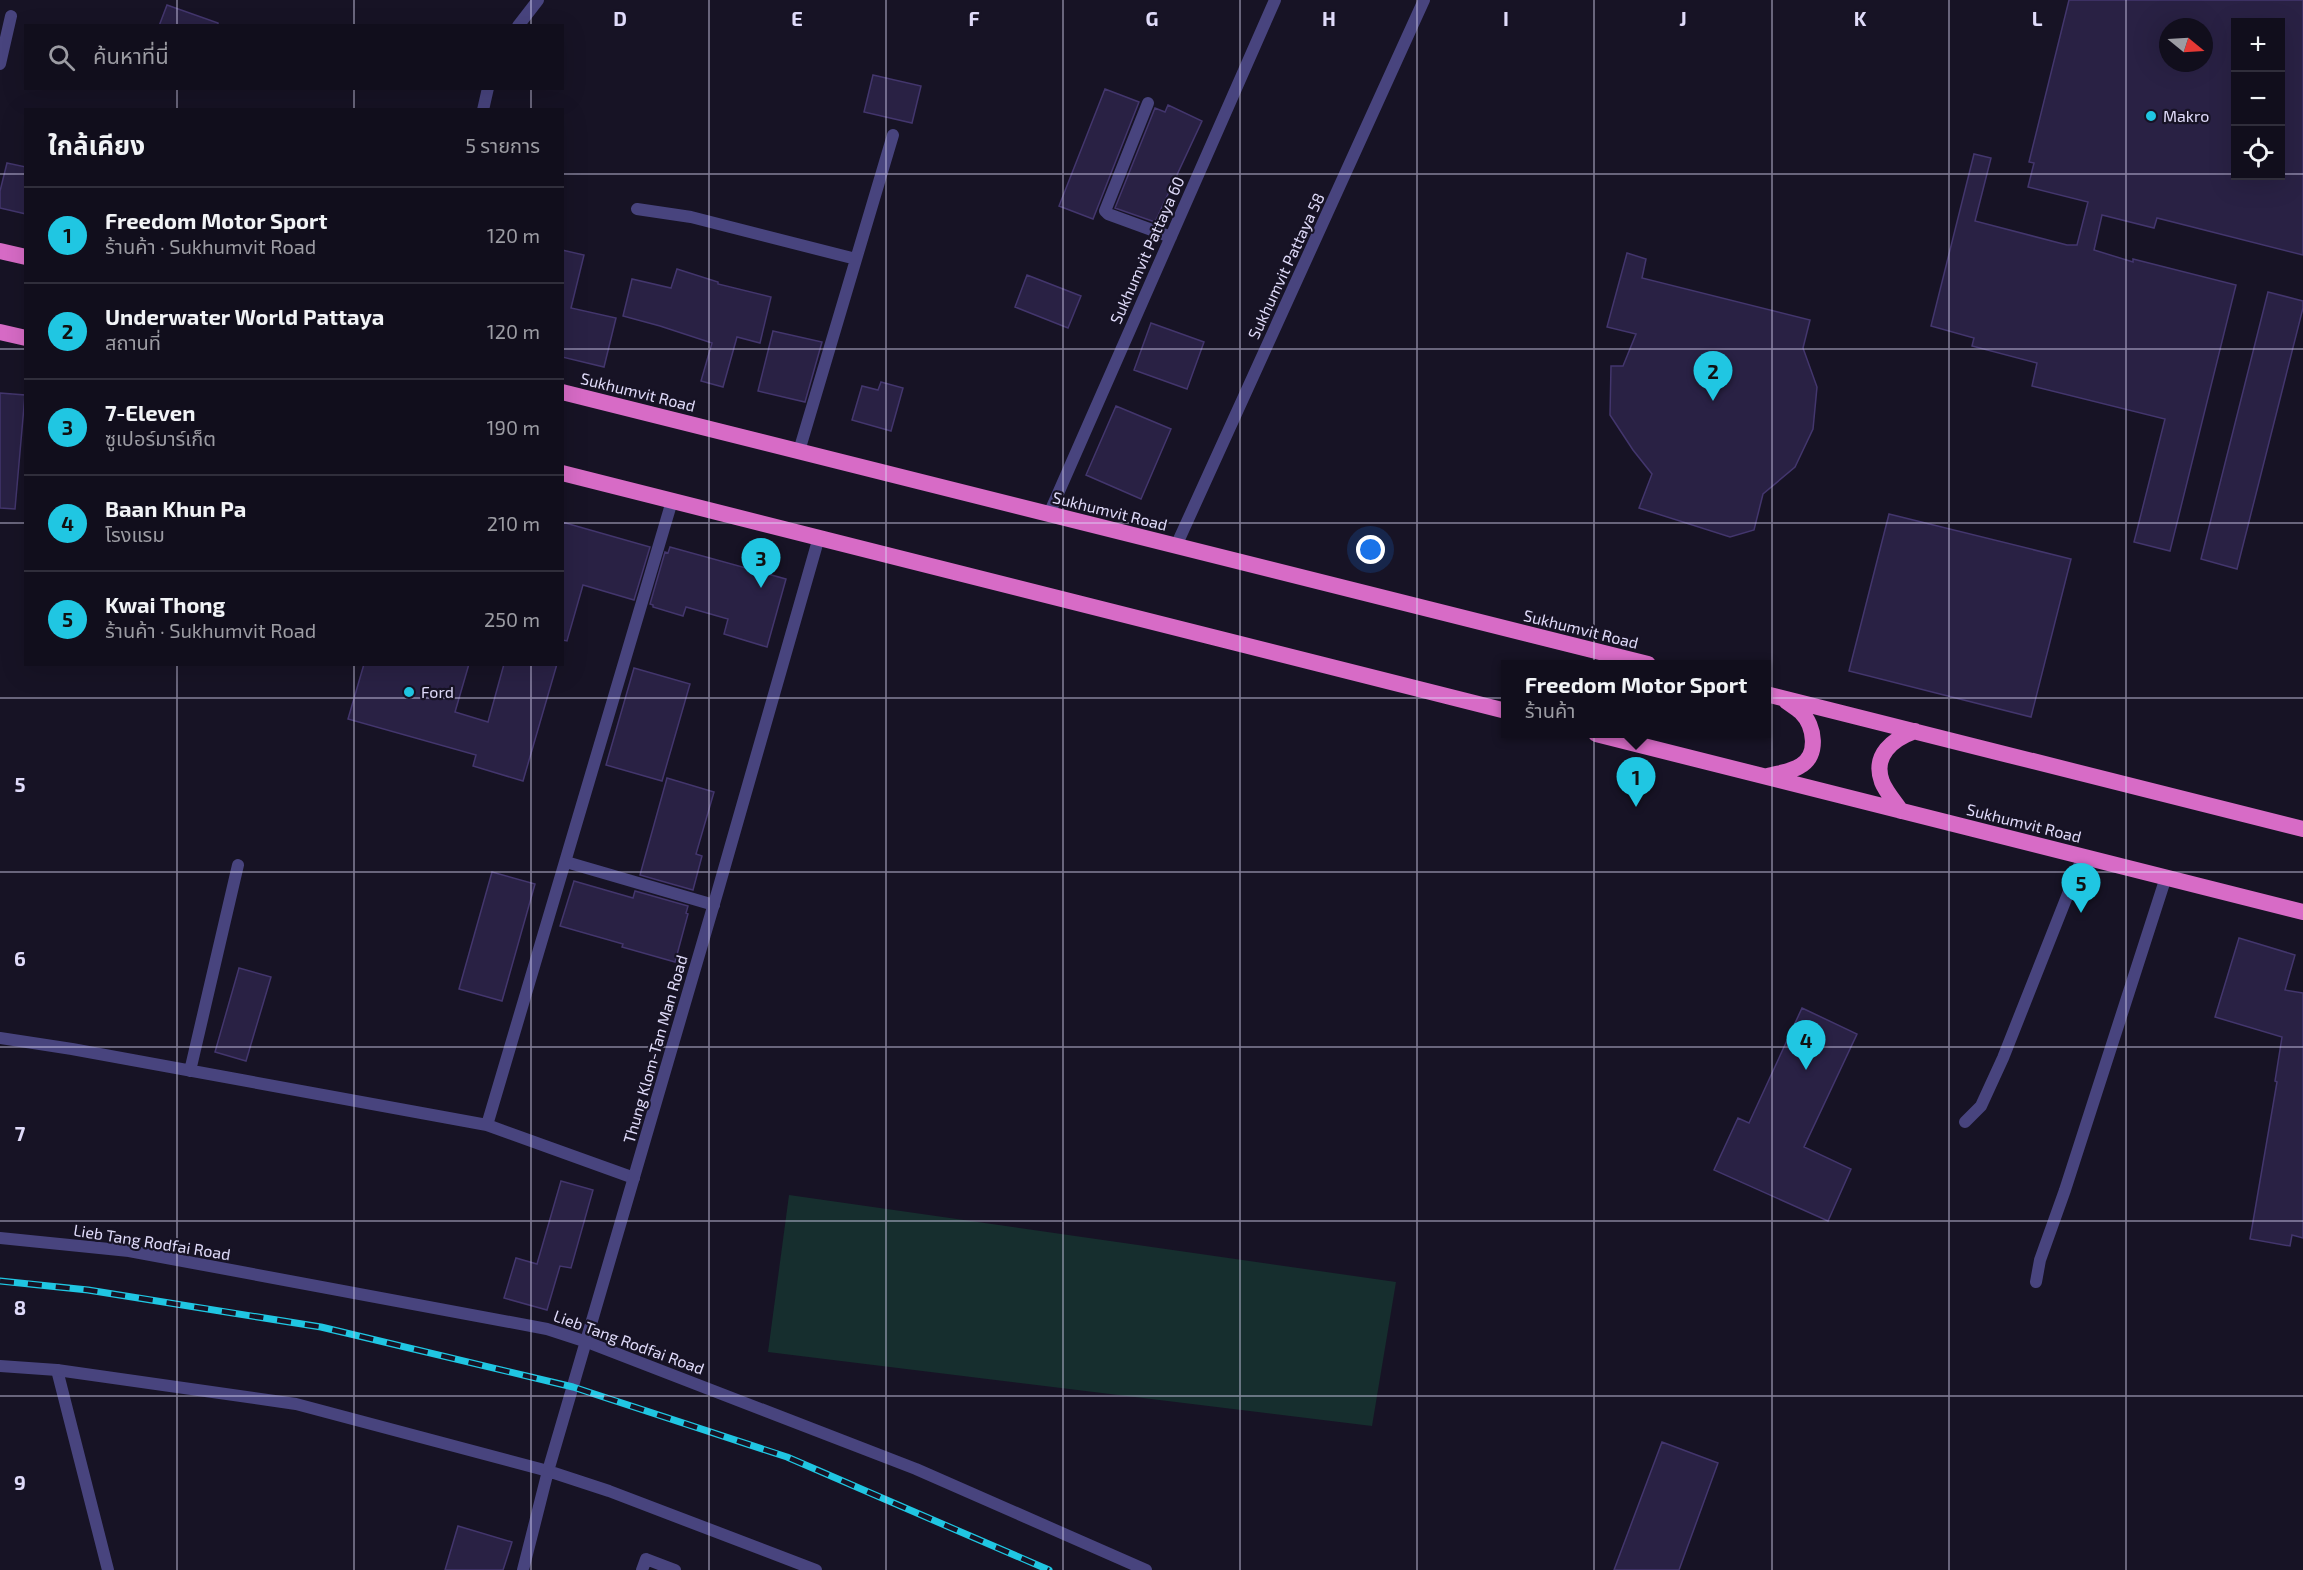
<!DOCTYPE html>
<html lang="th">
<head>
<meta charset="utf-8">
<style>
  :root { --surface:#110e1c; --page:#1e1c29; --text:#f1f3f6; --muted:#9c9ca3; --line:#302e3b; --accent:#20c6e2 }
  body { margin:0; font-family:"Exo 2","Noto Sans Thai",sans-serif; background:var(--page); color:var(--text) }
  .controls { position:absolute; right:18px; top:18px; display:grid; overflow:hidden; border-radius:0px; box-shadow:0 6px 24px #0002 }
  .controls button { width:54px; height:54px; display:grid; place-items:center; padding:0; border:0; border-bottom:2px solid var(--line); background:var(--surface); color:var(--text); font:30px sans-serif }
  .compass { position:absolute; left:2159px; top:18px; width:54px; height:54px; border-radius:50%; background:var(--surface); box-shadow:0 6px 24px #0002; rotate:108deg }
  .you { position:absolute; left:1371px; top:550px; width:21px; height:21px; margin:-15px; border:4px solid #fff; border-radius:50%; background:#1a73e8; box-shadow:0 0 0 9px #1a73e833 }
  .badge { display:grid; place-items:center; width:39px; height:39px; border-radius:50%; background:var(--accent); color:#111; font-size:20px; font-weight:700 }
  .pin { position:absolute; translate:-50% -50px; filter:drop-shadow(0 2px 3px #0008) }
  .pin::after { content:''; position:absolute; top:32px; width:21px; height:18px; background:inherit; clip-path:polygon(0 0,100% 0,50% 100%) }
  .popup { position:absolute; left:1501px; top:660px; width:270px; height:78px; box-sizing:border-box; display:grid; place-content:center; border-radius:0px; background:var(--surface); filter:drop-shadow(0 2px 4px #0005); font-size:20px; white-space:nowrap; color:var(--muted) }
  .popup b { font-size:22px; color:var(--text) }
  .popup::after { content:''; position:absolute; left:50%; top:100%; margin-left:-12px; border:12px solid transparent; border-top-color:var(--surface) }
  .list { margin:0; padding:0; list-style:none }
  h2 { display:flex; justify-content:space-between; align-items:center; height:78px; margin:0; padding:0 24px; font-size:26px }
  h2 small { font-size:20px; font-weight:400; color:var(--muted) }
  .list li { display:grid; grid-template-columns:39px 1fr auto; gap:18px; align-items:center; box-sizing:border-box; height:96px; padding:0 24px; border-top:2px solid var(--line) }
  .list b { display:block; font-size:22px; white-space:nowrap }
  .list p { margin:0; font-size:20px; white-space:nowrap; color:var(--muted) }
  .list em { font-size:20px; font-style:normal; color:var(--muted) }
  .icon { flex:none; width:33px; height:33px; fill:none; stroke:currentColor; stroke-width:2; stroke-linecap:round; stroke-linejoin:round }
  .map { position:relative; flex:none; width:2303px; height:1570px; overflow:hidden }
  .search { position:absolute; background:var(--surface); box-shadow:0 6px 24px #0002; left:24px; top:24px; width:540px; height:66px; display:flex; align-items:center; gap:15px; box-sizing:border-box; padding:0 21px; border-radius:0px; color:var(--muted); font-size:22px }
  .panel { position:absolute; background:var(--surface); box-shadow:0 6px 24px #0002; left:24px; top:108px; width:540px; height:558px; border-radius:0px }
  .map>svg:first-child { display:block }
  .green { fill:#162e2e }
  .building { fill:#292144; stroke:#43366d; stroke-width:1.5; fill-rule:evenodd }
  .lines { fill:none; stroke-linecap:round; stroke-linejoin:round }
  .minor { stroke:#48447e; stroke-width:12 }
  .tertiary { stroke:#48447e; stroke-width:12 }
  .trunk { stroke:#d76bc6; stroke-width:16 }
  .rail-casing { stroke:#20c6e2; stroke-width:7 }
  .rail { stroke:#171325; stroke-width:4.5; stroke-dasharray:14; stroke-linecap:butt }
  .grid { fill:none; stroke:#e0dbfa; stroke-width:1.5; stroke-opacity:0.55 }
  .poi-dot { fill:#20c6e2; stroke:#171325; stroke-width:2 }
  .labels { text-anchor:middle; stroke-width:4.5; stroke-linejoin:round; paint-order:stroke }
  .poi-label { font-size:16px; fill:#e0dbfa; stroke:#171325; text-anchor:start }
  .street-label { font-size:16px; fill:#e0dbfa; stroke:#171325 }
  .grid-label { font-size:20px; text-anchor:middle; font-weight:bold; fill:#e0dbfa; stroke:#171325; stroke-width:4.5; stroke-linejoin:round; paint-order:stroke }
</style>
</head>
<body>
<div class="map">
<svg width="2303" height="1570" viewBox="0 0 2303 1570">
  <rect width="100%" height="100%" fill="#171325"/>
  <path class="green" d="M789 1195 1396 1282 1372 1426 768 1352Z"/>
  <path class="building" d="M2069 0H2303V255L2157 218 2154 228 2102 215 2094 250 2133 262V259L2236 285 2170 551 2134 542 2165 419 2032 386 2037 363 1972 346 1974 338 1931 326 1974 154 1991 158 1975 221 2067 245H2077L2088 202 2028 187 2034 163 2029 162ZM2235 22H2280V176H2235ZM2168 27H2204V63H2168Z
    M167 5 218 23V26H159Z
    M873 75 921 86 912 123 864 112Z
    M1105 89 1139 102 1093 219 1059 206Z
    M1168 105 1202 121 1155 222 1115 208 1155 108 1165 112Z
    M7 163 26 167V214L0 208V191Z
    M562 250 584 255 571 308 616 318 604 367 562 357Z
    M1627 253 1646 259 1642 278 1810 320 1803 348 1817 387 1813 429 1795 467 1763 494 1754 530 1730 537 1639 508 1652 474 1633 450 1610 415 1611 366H1623L1636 334 1607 327Z
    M677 269 718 282V284L771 297 760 343 737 337 723 387 701 381 712 343 660 326 623 316 632 279 671 288Z
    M1027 275 1081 296 1068 328 1015 307Z
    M2268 292 2303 301V308L2237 569 2201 559Z
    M1151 323 1204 342 1187 389 1134 370Z
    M773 331 822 342 805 402 758 391Z
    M881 382 903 388 891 431 852 420 862 386 878 390Z
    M0 393 25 395 15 509 0 508Z
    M1116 406 1171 429 1141 499 1086 475Z
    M1889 514 2071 559 2031 717 1849 671Z
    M562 522 650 547 634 600 583 585 567 641 562 640Z
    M670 547 786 579 767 647 724 634 728 619 686 607 683 616 653 607V605L650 604 665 552 668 553Z
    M364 664H469L455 712 488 722 504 664H557L523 781 473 766 476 755 348 719Z
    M634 668 690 684 662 781 606 765Z
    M667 778 714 792 696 854 702 856 693 890 640 875Z
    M492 872 535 884 502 1001 459 989Z
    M574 881 633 898 635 891 688 906 686 913 688 914 675 962 622 947 623 944 560 926Z
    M2239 938 2295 955 2285 990 2303 993V1238L2292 1235 2290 1246 2250 1239 2277 1082 2275 1081 2282 1037 2215 1017Z
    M239 968 271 977 246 1061 215 1052Z
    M1802 1008 1857 1034 1804 1147 1851 1169 1828 1221 1714 1170 1738 1118 1749 1123Z
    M561 1181 593 1190 571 1268 560 1266 547 1310 504 1298 516 1258 537 1264Z
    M1662 1442 1718 1463 1679 1570H1614Z
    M458 1526 512 1542 503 1570H445Z"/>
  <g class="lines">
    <path class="minor" d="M518 26 538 0
      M0 64 11 16
      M1148 103 1105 211 1108 214 1171 237
      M483 110 488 88
      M637 209 691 217 856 259
      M799 451 893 135
      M1049 514 1275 0
      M1176 546 1424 0
      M566 862 714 905
      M0 1038 72 1049 487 1125 634 1178
      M190 1071 238 865
      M1965 1122 1981 1106 2003 1058 2083 856
      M487 1125 672 501
      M2036 1282 2040 1260 2065 1190 2166 877
      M57 1370 108 1570
      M642 1570 646 1559 675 1570"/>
    <path class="tertiary" d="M0 1238 129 1251 547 1329 587 1342 916 1469 1146 1570
      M0 1366 57 1370 296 1404 548 1471 609 1491 816 1570
      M523 1570 548 1471 718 890 819 537"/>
    <path class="trunk" d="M0 251 26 257
      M0 332 26 338
      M562 392 1648 664
      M562 473 1506 711
      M1766 694 2303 829
      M1596 734 2303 912
      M1768 776C1778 773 1791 772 1800 766 1819 756 1815 726 1801 712 1796 708 1790 704 1786 701
      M1901 811C1895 802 1886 792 1882 782 1872 755 1893 739 1915 731"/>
    <g class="rail-casing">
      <path id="rail" d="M0 1281 88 1290 321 1327 573 1387 787 1457 1049 1570"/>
    </g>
    <use href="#rail" class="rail"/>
  </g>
  <path class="grid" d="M177 0V26M354 0V26M531 0V26M709 0V1570M886 0V1570M1063 0V1570M1240 0V1570M1417 0V1570M1594 0V1570M1772 0V1570M1949 0V1570M2126 0V1570M177 88V110M354 88V110M531 88V110M0 174H26M562 174H2236M2280 174H2303M0 349H26M562 349H2303M0 523H26M562 523H2303M177 664V1570M354 664V1570M531 664V1570M0 698H2303M0 872H2303M0 1047H2303M0 1221H2303M0 1396H2303"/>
  <g class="poi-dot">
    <circle cx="2151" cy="116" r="6"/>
    <circle cx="409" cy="692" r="6"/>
  </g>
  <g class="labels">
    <g class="poi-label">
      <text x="2163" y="122">Makro</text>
      <text x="421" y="698">Ford</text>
    </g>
    <g class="street-label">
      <text transform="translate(1147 250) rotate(-66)" y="6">Sukhumvit Pattaya 60</text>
      <text transform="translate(1286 266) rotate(-65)" y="6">Sukhumvit Pattaya 58</text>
      <text transform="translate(638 392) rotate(14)" y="6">Sukhumvit Road</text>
      <text transform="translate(1110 511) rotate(14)" y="6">Sukhumvit Road</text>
      <text transform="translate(1581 629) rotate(14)" y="6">Sukhumvit Road</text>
      <text transform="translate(2024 823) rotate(14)" y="6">Sukhumvit Road</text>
      <text transform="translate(655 1049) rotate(-74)" y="6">Thung Klom-Tan Man Road</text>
      <text transform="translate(152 1242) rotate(9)" y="6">Lieb Tang Rodfai Road</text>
      <text transform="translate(629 1342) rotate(20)" y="6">Lieb Tang Rodfai Road</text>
    </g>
  </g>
  <g class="grid-label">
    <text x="620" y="26">D</text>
    <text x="797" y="26">E</text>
    <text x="974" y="26">F</text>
    <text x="1152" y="26">G</text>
    <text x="1329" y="26">H</text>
    <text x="1506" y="26">I</text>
    <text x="1683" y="26">J</text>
    <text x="1860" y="26">K</text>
    <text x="2037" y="26">L</text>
    <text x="20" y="792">5</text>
    <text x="20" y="966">6</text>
    <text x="20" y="1141">7</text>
    <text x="20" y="1315">8</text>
    <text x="20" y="1490">9</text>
  </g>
</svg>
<div class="controls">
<button>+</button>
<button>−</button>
<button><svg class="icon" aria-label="locate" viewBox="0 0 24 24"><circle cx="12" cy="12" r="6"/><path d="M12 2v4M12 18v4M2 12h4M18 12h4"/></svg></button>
</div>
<svg class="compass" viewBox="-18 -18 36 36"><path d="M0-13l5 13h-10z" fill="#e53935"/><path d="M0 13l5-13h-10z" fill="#9c9ca3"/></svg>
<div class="you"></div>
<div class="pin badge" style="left:1636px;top:807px">1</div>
<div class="popup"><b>Freedom Motor Sport</b>ร้านค้า</div>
<div class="pin badge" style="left:1713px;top:401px">2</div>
<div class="pin badge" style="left:761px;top:588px">3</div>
<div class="pin badge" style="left:1806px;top:1070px">4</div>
<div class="pin badge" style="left:2081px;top:913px">5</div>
<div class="search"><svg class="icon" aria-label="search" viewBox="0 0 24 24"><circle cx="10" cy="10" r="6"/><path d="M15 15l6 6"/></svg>ค้นหาที่นี่</div>
<section class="panel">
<h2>ใกล้เคียง<small>5 รายการ</small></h2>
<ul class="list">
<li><span class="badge">1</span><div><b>Freedom Motor Sport</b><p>ร้านค้า · Sukhumvit Road</p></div><em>120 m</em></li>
<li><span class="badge">2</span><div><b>Underwater World Pattaya</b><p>สถานที่</p></div><em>120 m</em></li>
<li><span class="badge">3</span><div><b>7-Eleven</b><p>ซูเปอร์มาร์เก็ต</p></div><em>190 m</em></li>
<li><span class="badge">4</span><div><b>Baan Khun Pa</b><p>โรงแรม</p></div><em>210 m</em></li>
<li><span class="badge">5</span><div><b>Kwai Thong</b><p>ร้านค้า · Sukhumvit Road</p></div><em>250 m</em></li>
</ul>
</section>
</div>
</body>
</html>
